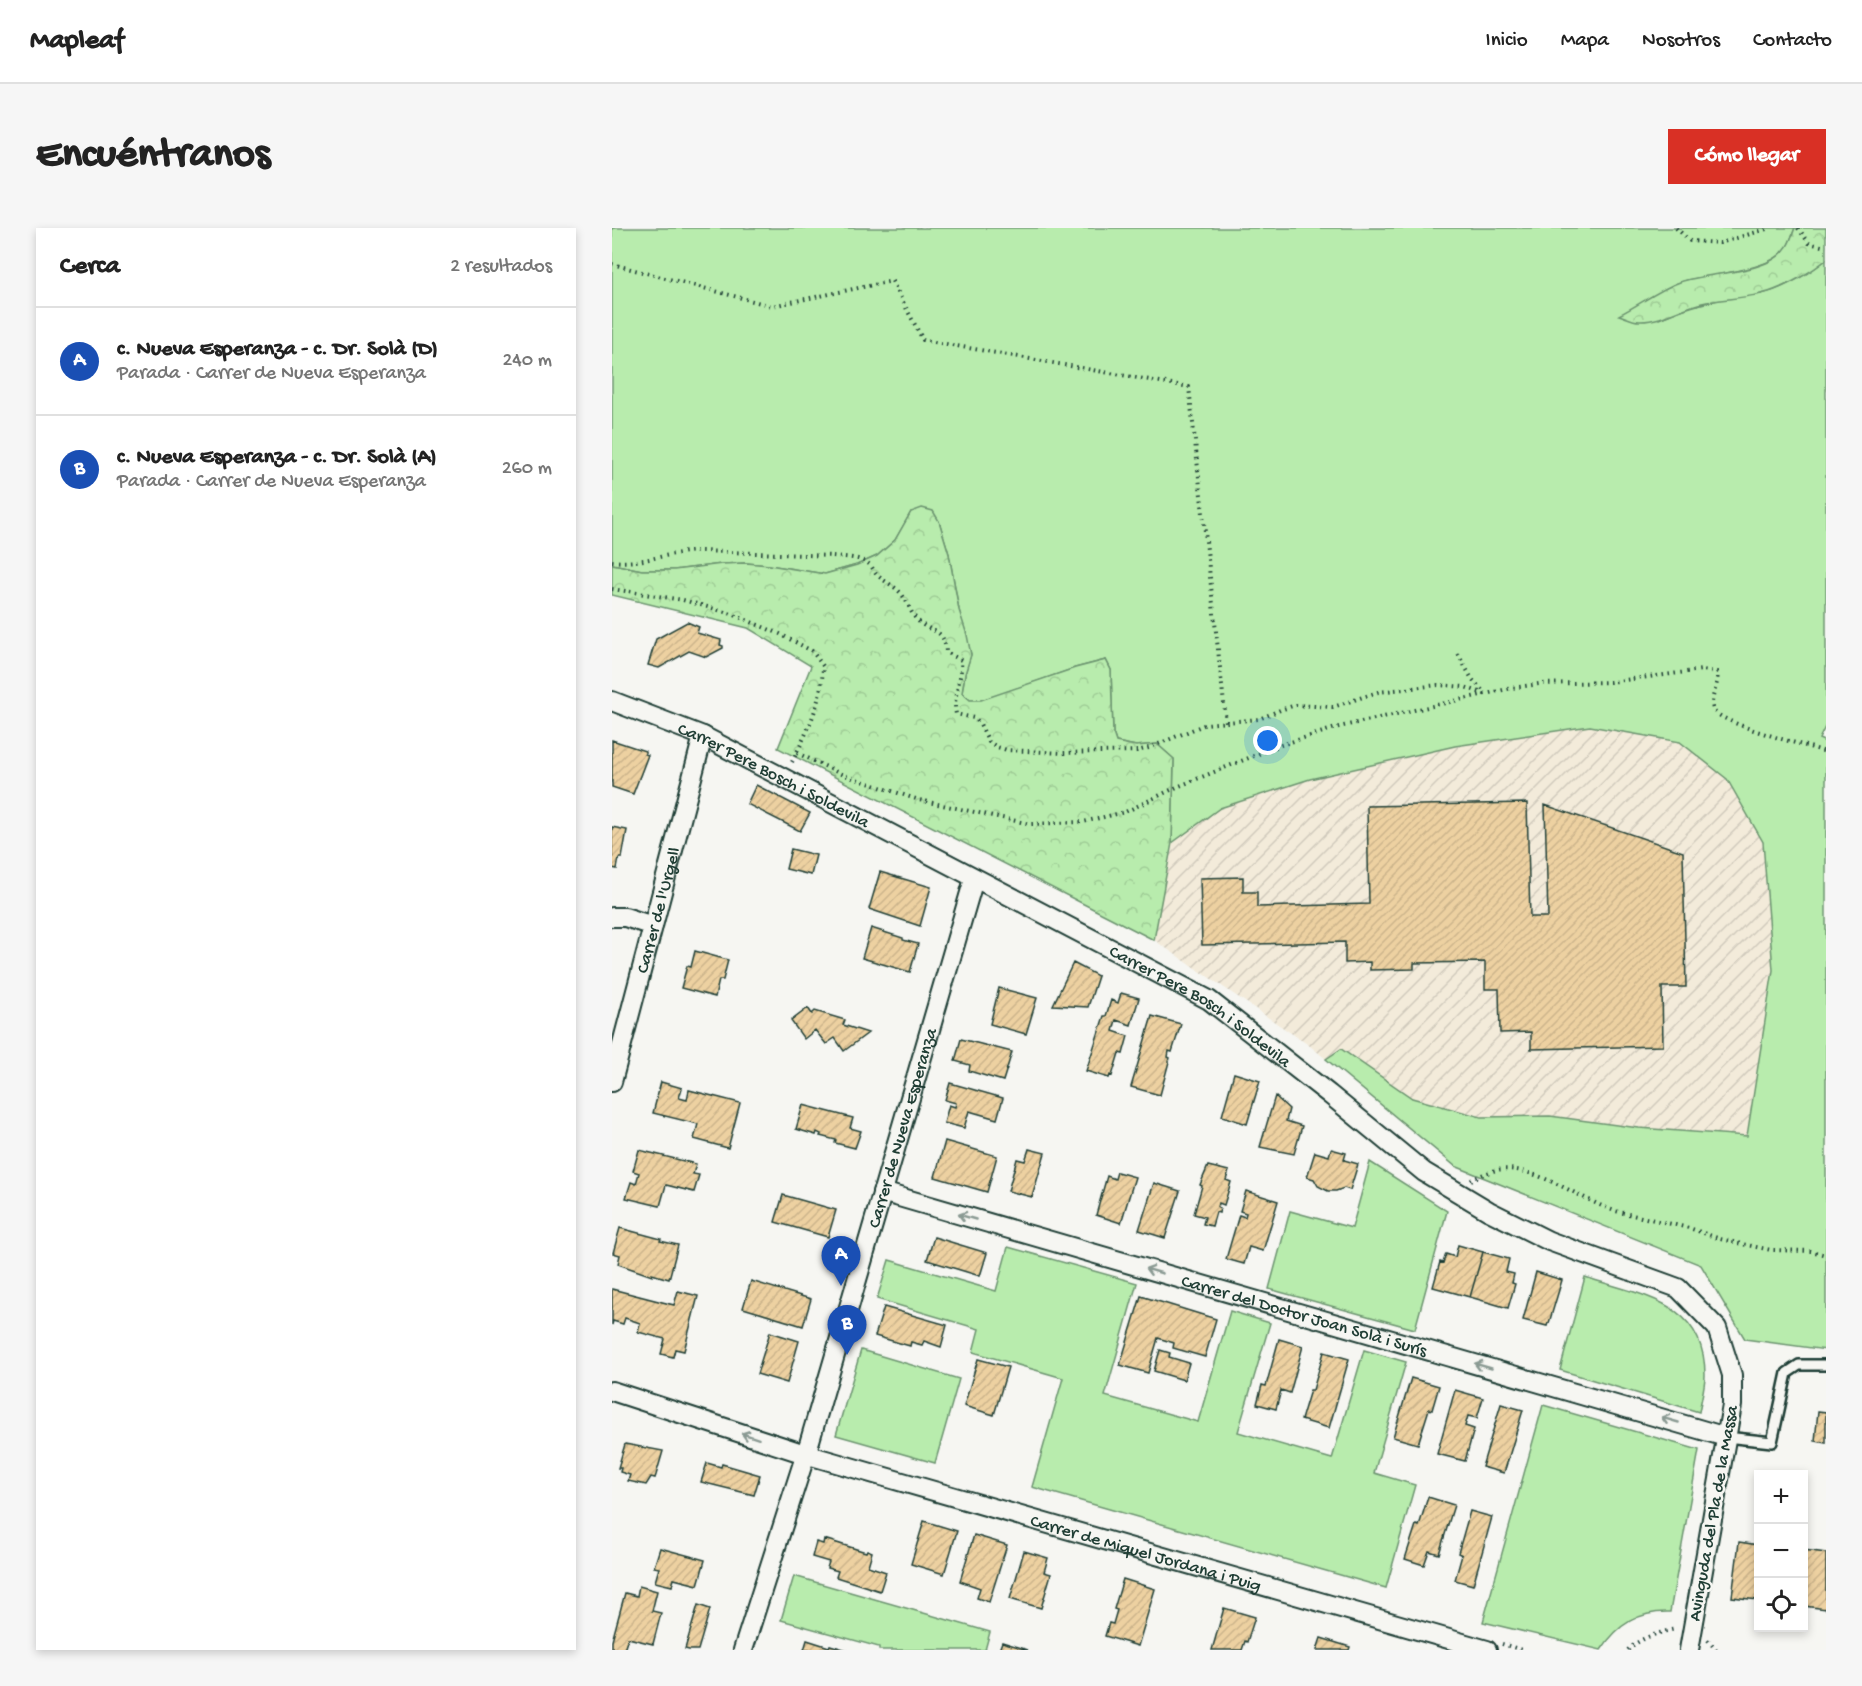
<!DOCTYPE html>
<html lang="es">
<head>
<meta charset="utf-8">
<style>
  :root { --surface:#fff; --page:#f6f6f6; --text:#222; --muted:#767676; --line:#e0e0e0; --accent:#d93025 }
  body { margin:0; font-family:"Gochi Hand",sans-serif; background:var(--page); color:var(--text) }
  .controls { position:absolute; right:18px; bottom:18px; display:grid; overflow:hidden; border-radius:0px; box-shadow:0 3px 9px #0003 }
  .controls button { width:54px; height:54px; display:grid; place-items:center; padding:0; border:0; border-bottom:2px solid var(--line); background:var(--surface); color:var(--text); font:30px sans-serif }
  .you { position:absolute; left:656px; top:513px; width:21px; height:21px; margin:-15px; border:4px solid #fff; border-radius:50%; background:#1a73e8; box-shadow:0 0 0 9px #1a73e833 }
  .badge { display:grid; place-items:center; width:39px; height:39px; border-radius:50%; background:var(--accent); color:#fff; font-size:20px; font-weight:700 }
  .pin { position:absolute; translate:-50% -50px; filter:drop-shadow(0 2px 3px #0008) }
  .pin::after { content:''; position:absolute; top:32px; width:21px; height:18px; background:inherit; clip-path:polygon(0 0,100% 0,50% 100%) }
  .list { margin:0; padding:0; list-style:none }
  h2 { display:flex; justify-content:space-between; align-items:center; height:78px; margin:0; padding:0 24px; font-size:26px }
  h2 small { font-size:20px; font-weight:400; color:var(--muted) }
  .list li { display:grid; grid-template-columns:39px 1fr auto; gap:18px; align-items:center; box-sizing:border-box; height:108px; padding:0 24px; border-top:2px solid var(--line) }
  .list b { display:block; font-size:22px; white-space:nowrap }
  .list p { margin:0; font-size:20px; white-space:nowrap; color:var(--muted) }
  .list em { font-size:20px; font-style:normal; color:var(--muted) }
  .icon { flex:none; width:33px; height:33px; fill:none; stroke:currentColor; stroke-width:2; stroke-linecap:round; stroke-linejoin:round }
  .map { position:relative; flex:none; width:1214px; height:1422px; overflow:hidden; border-radius:0px }
  header { display:flex; align-items:center; gap:36px; box-sizing:border-box; height:84px; padding:0 30px; background:var(--surface); border-bottom:2px solid var(--line) }
  header strong { font-size:28px }
  nav { display:flex; gap:33px; margin-inline-start:auto; font-size:21px }
  .intro { display:flex; align-items:center; justify-content:space-between; box-sizing:border-box; height:144px; padding:0 36px }
  h1 { margin:0; font-size:42px }
  .button { padding:15px 27px; border-radius:0px; background:var(--accent); color:#fff; font-size:21px; font-weight:700 }
  main { display:flex; gap:36px; padding:0 36px }
  aside { flex:1; background:var(--surface); border-radius:0px; box-shadow:0 3px 9px #0003 }
  .map>svg:first-child { display:block }
  .industrial { fill:url(#industrial-furrows) }
  .green { fill:#b8ecad; stroke:#6c9470; stroke-width:1.5 }
  .forest { fill:url(#forest-crowns); stroke:#6c9470; stroke-width:1.5 }
  .building { fill:url(#building-hatch); stroke:#1f3d34; stroke-width:1.5 }
  .lines { fill:none; stroke-linecap:round; stroke-linejoin:round }
  .service-casing { stroke:#1f3d34; stroke-width:14 }
  .minor-casing { stroke:#1f3d34; stroke-width:22 }
  .path { stroke:#1f3d34; stroke-width:4; stroke-dasharray:1.5 4.5; stroke-linecap:butt }
  .service { stroke:#f6f6f2; stroke-width:9 }
  .minor { stroke:#f6f6f2; stroke-width:18 }
  .oneway { stroke:#8a9a93 }
  .labels { text-anchor:middle; stroke-width:5; stroke-linejoin:round; paint-order:stroke }
  .street-label { font-size:18px; fill:#1f3d34; stroke:#f6f6f2 }
</style>
</head>
<body>
<header>
<strong>Mapleaf</strong>
<nav><a>Inicio</a><a>Mapa</a><a>Nosotros</a><a>Contacto</a></nav>
</header>
<div class="intro"><h1>Encuéntranos</h1><a class="button">Cómo llegar</a></div>
<main>
<aside>
<h2>Cerca<small>2 resultados</small></h2>
<ul class="list">
<li><span class="badge" style="background:#1a4fb4">A</span><div><b>c. Nueva Esperanza - c. Dr. Solà (D)</b><p>Parada · Carrer de Nueva Esperanza</p></div><em>240 m</em></li>
<li><span class="badge" style="background:#1a4fb4">B</span><div><b>c. Nueva Esperanza - c. Dr. Solà (A)</b><p>Parada · Carrer de Nueva Esperanza</p></div><em>260 m</em></li>
</ul>
</aside>
<div class="map">
<svg width="1214" height="1422" viewBox="0 0 1214 1422">
  <defs>
    <pattern id="industrial-furrows" width="10" height="10" patternUnits="userSpaceOnUse" patternTransform="scale(1.5)"><rect width="10" height="10" fill="#f3ebda"/><path d="M-1 1l2-2M0 10L10 0M9 11l2-2" fill="none" stroke="#d0cabc"/></pattern>
    <pattern id="forest-crowns" width="20" height="18" patternUnits="userSpaceOnUse" patternTransform="scale(1.5)"><rect width="20" height="18" fill="#b8ecad"/><path d="M2 6a3 3 0 1 1 6 0M12 15a3 3 0 1 1 6 0" fill="none" stroke="#9ecb95"/></pattern>
    <pattern id="building-hatch" width="6" height="6" patternUnits="userSpaceOnUse" patternTransform="scale(1.5)"><rect width="6" height="6" fill="#edd1a1"/><path d="M-1 1l2-2M0 6l6-6M5 7l2-2" fill="none" stroke="#cbb48b"/></pattern>
  </defs>
  <rect width="100%" height="100%" fill="#f6f6f2"/>
  <filter id="ink" filterUnits="userSpaceOnUse"><feTurbulence type="fractalNoise" baseFrequency=".0167" numOctaves="2"/><feDisplacementMap in="SourceGraphic" scale="12" xChannelSelector="R" yChannelSelector="G"/><feConvolveMatrix kernelMatrix="1 2 1 2 8 2 1 2 1" color-interpolation-filters="sRGB"/></filter>
  <g filter="url(#ink)">
    <path class="industrial" d="M978 498 1068 514 1115 551 1151 614 1161 742 1135 908 1027 900 938 888 869 889 800 870 729 821 714 831 698 818 542 712 560 615 608 580 698 551 843 518Z"/>
    <path class="green" d="M0 0H1183C1180 7 1178 16 1173 22 1157 43 1098 46 1072 53 1058 57 1047 64 1035 73L1047 91C1072 79 1098 73 1126 68 1134 67 1142 68 1149 66 1171 61 1196 46 1214 32V497L1207 511 1214 514V1122L1133 1111 1089 1037 843 938 714 831 729 821 800 870 869 889 938 888 1027 900 1135 908 1161 742 1151 614 1115 551 1068 514 978 498 843 518 698 551 608 580 560 615 562 531 545 516 524 518 504 514 501 505 499 442 494 432 463 440 369 473 358 472 350 465 353 446 359 426 347 382 337 326 327 293 299 284 283 312 265 328 245 337 213 346 157 337 134 335 110 336 62 342H30L0 336Z
      M758 934 835 983 803 1101 657 1061 678 983 740 1000Z
      M396 1019 525 1055 493 1168 586 1194 618 1083 658 1095 626 1204 720 1231 752 1122 794 1134 762 1245 803 1257 774 1360 420 1259 451 1150 361 1124 367 1101 265 1071 277 1032 384 1063Z
      M973 1049C1030 1068 1093 1073 1093 1147 1093 1159 1089 1172 1087 1184L948 1142Z
      M249 1122 347 1151 323 1235 224 1207Z
      M931 1177 1087 1222 1058 1384C1027 1383 1006 1396 989 1422L871 1394Z
      M182 1348 378 1404 373 1422H267V1419L169 1392Z"/>
    <path class="forest" d="M1183 0H1214V32C1200 43 1183 53 1167 60 1146 70 1114 70 1090 75 1069 80 1050 93 1029 93 1022 94 1014 89 1007 87 1027 77 1048 61 1068 54 1096 44 1156 46 1173 21 1178 16 1180 7 1183 0Z
      M310 280 321 283 327 293 337 326 347 382 355 407 359 427 353 446 350 465 358 472H369L463 440 494 432 499 442 501 505 504 514 524 518 545 516 562 531 560 615 542 712 166 520 199 438 136 400 0 367V336L30 342H62L110 336 134 335 157 337 213 346 245 337 265 328 283 312 299 284Z"/>
    <path class="building" d="M75 394 87 399 85 405 109 412 108 417 111 418V420L94 429 77 423 47 440 36 437 44 411Z
      M0 512 33 523V526L36 527 21 566 0 559Z
      M144 557 198 585 188 603 135 576Z
      M915 575 918 689H936L933 577 1071 624 1074 759H1050L1051 818 919 821V804L888 805 887 761H873V734L802 735V741L758 742V734L733 735V714L590 717 588 650 631 649V664H645V679L757 676 755 578Z
      M0 599 15 602 10 630H7L5 641 0 640Z
      M179 621 204 627 199 647 174 641Z
      M268 644 319 659 308 698 257 681Z
      M259 700 291 710V712L306 716 298 744 250 730Z
      M83 723 116 732 111 752H107L103 769 69 760 75 738 79 739Z
      M461 735 486 748 476 779 441 777Z
      M387 760 425 770 414 806 378 796Z
      M509 765 527 770 519 797 504 792 501 803 516 808 511 826 507 825 500 848 498 847 497 850 474 843 492 788H494L499 772 506 775Z
      M196 780 200 786 203 783 233 792 231 797 256 805 232 823 223 810 214 816 203 802 192 811 179 793Z
      M540 788 569 796 560 824 557 823 556 829 558 830 548 867 519 859Z
      M349 811 400 824 391 853 357 843 358 837 343 833Z
      M622 845 648 853 635 896 610 888Z
      M49 854 70 860 67 870 75 872 77 862 128 875 116 920 82 911 86 896 41 885Z
      M338 855 391 870 385 891 357 883 352 900 332 895 337 877 343 879 344 875 333 872Z
      M663 868 677 881 674 893 690 898 682 926 648 919Z
      M191 877 241 890 238 900 249 903 243 920 223 915 224 912 208 908 209 906 205 904 204 907 184 901Z
      M333 913 385 928 375 964 323 949Z
      M417 921 433 925 420 969 396 963 405 931 413 933Z
      M719 921 734 925 732 932 746 936 738 962 732 960 724 963H716L706 958 702 951 695 949 703 924 717 928Z
      M27 922 84 936 81 946 87 947 82 964 54 957 48 978 14 970 19 954 24 956 27 945 21 943Z
      M596 938 617 943 614 952 619 954 612 977 607 975 606 979 608 980 607 985 604 984 600 998 591 996 593 989 582 986 590 958 588 957Z
      M505 944 523 949 509 995 484 987 495 948 503 951Z
      M542 955 568 963 553 1010 527 1002Z
      M634 963 666 973 651 1023 637 1019 632 1036 614 1031 627 987 633 989 634 985 628 983Z
      M171 967 224 982 216 1009 163 994Z
      M8 1000 49 1011 48 1013 66 1017 57 1051 40 1046V1048L6 1036 8 1027 1 1025Z
      M322 1009 375 1025 368 1048 315 1032Z
      M846 1017 871 1024 858 1069 821 1059 828 1034 831 1035 834 1026 843 1029Z
      M871 1024 897 1031 894 1044 902 1046 900 1055 903 1056 896 1080 858 1069Z
      M924 1044 950 1052 937 1095H936L935 1098 911 1092Z
      M139 1053 199 1071 191 1098 131 1080Z
      M0 1061 62 1077 66 1063 86 1068 72 1123 63 1121 61 1129 49 1126 53 1111 26 1104 28 1095 13 1090 11 1096 1 1093 0 1097Z
      M529 1068 604 1091 593 1129 561 1120 562 1115 546 1110 536 1145 508 1137Z
      M272 1079 335 1097 329 1119 312 1113 310 1117 299 1114 298 1118 263 1108Z
      M158 1104 187 1113 175 1155 145 1146Z
      M667 1111 691 1118 678 1165 669 1162 664 1181 645 1176 650 1157 654 1158Z
      M548 1122 558 1125 557 1129 577 1135 572 1152 542 1143Z
      M712 1124 737 1131 717 1200 689 1192 698 1162H701Z
      M366 1131 396 1139 382 1187 352 1178Z
      M799 1150 827 1158 820 1182 817 1181 806 1216 781 1209Z
      M843 1162 871 1170 865 1190 856 1188 853 1198 862 1201 853 1233 825 1226Z
      M889 1176 911 1182 892 1245 870 1239Z
      M1206 1183 1214 1184V1215L1203 1213Z
      M13 1216 51 1223 44 1247 43 1250 39 1249 34 1257 16 1253 18 1247 8 1244 9 1240H6Z
      M95 1235 109 1239 110 1236 148 1247 142 1267 89 1254Z
      M816 1269 842 1277 827 1326 817 1323 812 1337 793 1331 804 1297 807 1298Z
      M858 1283 880 1289 861 1357 843 1352 850 1327 846 1325Z
      M312 1293 345 1303 332 1346 299 1336Z
      M362 1307 395 1317 377 1374 365 1370 368 1360 348 1353Z
      M212 1311 254 1324 255 1322 260 1324 256 1338 274 1344 268 1363 224 1349 226 1343 215 1340 217 1334 200 1329 204 1314 211 1316Z
      M1127 1314 1146 1317V1372L1120 1369Z
      M48 1320 93 1332 86 1357 62 1351 60 1358 43 1354 47 1340 42 1339Z
      M1192 1322 1214 1325V1381L1192 1378Z
      M412 1323 436 1330 432 1344 439 1346 429 1380 398 1371Z
      M511 1351 543 1361 526 1418 493 1408 497 1395 501 1396 505 1382 502 1381Z
      M27 1358 45 1363 40 1383 49 1385 41 1416 16 1410 12 1422H0V1413L13 1365 25 1368Z
      M86 1377 98 1381 86 1422H77L73 1421Z
      M612 1380 643 1389 635 1414 633 1413 630 1422H600Z
      M709 1410 738 1419 737 1422H705Z
      M195 1412 217 1419 218 1417 235 1422H192Z
      M390 1414 416 1422H387Z"/>
    <g class="lines">
      <g class="service-casing">
        <path id="service" d="M1114 1209 1160 1214 1175 1145 1187 1137H1214"/>
      </g>
      <g class="minor-casing">
        <g id="minor">
          <path id="s1" d="M0 473 91 508 597 772 717 866 812 944 877 983 937 1013 1066 1060 1105 1100 1120 1147V1177L1077 1422"/>
          <path d="M0 689H13L41 698"/>
          <path id="s2" d="M0 854 91 508"/>
          <path id="s3" d="M270 964 1114 1209"/>
          <path id="s4" d="M0 1163 193 1226 875 1422"/>
          <path id="s5" d="M131 1422 197 1216 362 651"/>
        </g>
      </g>
      <path class="path" d="M1064 0 1078 13 1108 15 1158 0
        M1186 0 1197 15 1214 19
        M0 36 160 78 280 53 311 112 577 159 614 494
        M0 333C31 337 59 323 90 323L220 328C231 329 248 329 257 336 260 338 262 344 265 347 274 355 284 358 291 368 297 376 298 384 305 392 320 407 332 398 334 424L349 432C351 451 340 467 344 486L362 490 367 494 377 514 385 519 395 522 451 525 525 523 537 520 594 496 647 491 668 482 684 477 721 479 766 464 826 457 853 459 873 466
        M0 361 71 372 120 386 168 406 200 423 211 438C210 473 196 503 180 534
        M846 426 860 451 871 463
        M185 525 229 546 307 572 418 596 471 594 513 584 565 559 669 517 727 499 900 460 927 456 998 454 1090 442 1105 444C1108 457 1097 469 1101 481 1105 495 1196 518 1214 524
        M859 952C867 948 876 944 885 942 920 935 969 972 1003 983L1077 1000 1108 1011 1130 1016 1159 1022 1199 1023 1214 1027
        M1096 1412 1104 1422
        M890 1416 910 1422
        M1016 1422C1027 1410 1048 1404 1064 1401"/>
      <use href="#service" class="service"/>
      <use href="#minor" class="minor"/>
    </g>
    <defs><path id="oneway-shaft" d="M-6 0H5M1.5-3L5.5 0L1.5 3" fill="none" stroke-width="1.6" stroke-linecap="round" stroke-linejoin="round" transform="scale(1.5)"/></defs>
    <g class="oneway">
      <use href="#oneway-shaft" transform="translate(355 989) rotate(-164)"/>
      <use href="#oneway-shaft" transform="translate(542 1043) rotate(-164)"/>
      <use href="#oneway-shaft" transform="translate(871 1138) rotate(-164)"/>
      <use href="#oneway-shaft" transform="translate(1058 1192) rotate(-164)"/>
      <use href="#oneway-shaft" transform="translate(138 1208) rotate(-162)"/>
    </g>
  </g>
  <g class="labels">
    <g class="street-label">
      <text dy="6" stroke="none"><textPath href="#s1" startOffset="178">Carrer Pere Bosch i Soldevila</textPath></text>
      <text dy="6" stroke="none"><textPath href="#s2" startOffset="178">Carrer de l'Urgell</textPath></text>
      <text dy="6" stroke="none"><textPath href="#s1" startOffset="664">Carrer Pere Bosch i Soldevila</textPath></text>
      <text dy="6" stroke="none"><textPath href="#s5" startOffset="546">Carrer de Nueva Esperanza</textPath></text>
      <text dy="6" stroke="none"><textPath href="#s3" startOffset="440">Carrer del Doctor Joan Solà i Surís</textPath></text>
      <text transform="translate(1100 1285) rotate(-80)" y="6">Avinguda del Pla de la Massa</text>
      <text dy="6" stroke="none"><textPath href="#s4" startOffset="558">Carrer de Miquel Jordana i Puig</textPath></text>
    </g>
  </g>
</svg>
<div class="controls">
<button>+</button>
<button>−</button>
<button><svg class="icon" aria-label="locate" viewBox="0 0 24 24"><circle cx="12" cy="12" r="6"/><path d="M12 2v4M12 18v4M2 12h4M18 12h4"/></svg></button>
</div>
<div class="you"></div>
<div class="pin badge" style="left:229px;top:1058px;background:#1a4fb4">A</div>
<div class="pin badge" style="left:235px;top:1127px;background:#1a4fb4">B</div>
</div>
</main>
</body>
</html>
